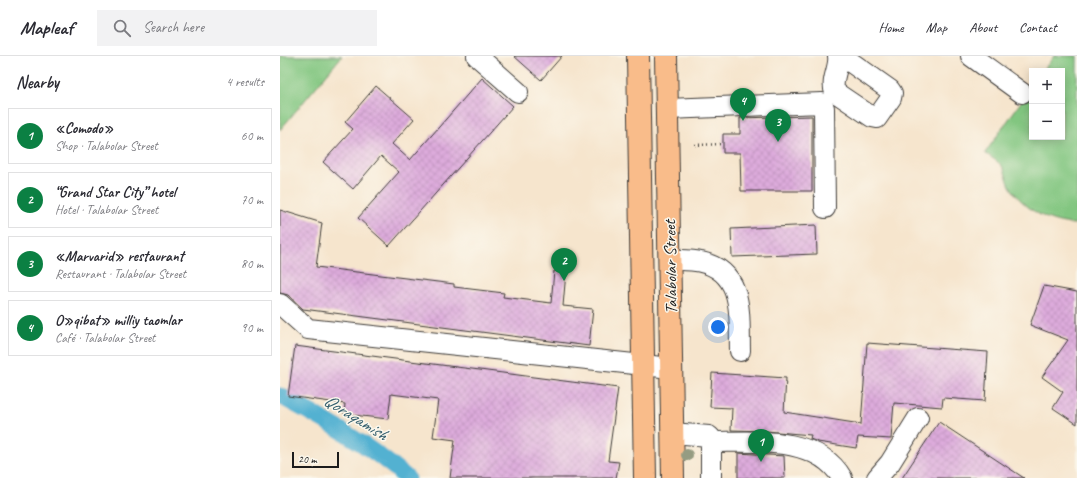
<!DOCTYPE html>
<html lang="en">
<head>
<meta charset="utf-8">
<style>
  :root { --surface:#fff; --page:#f2f2f3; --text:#2b2b33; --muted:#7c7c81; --line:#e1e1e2; --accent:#0b8043 }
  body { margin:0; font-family:Caveat,sans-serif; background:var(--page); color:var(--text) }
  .controls { position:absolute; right:12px; top:12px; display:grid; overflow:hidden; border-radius:0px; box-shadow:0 2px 10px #0003 }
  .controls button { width:36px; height:36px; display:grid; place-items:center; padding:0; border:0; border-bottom:1px solid var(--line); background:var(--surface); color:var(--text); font:20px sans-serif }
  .scale { position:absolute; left:12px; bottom:10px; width:47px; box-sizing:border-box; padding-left:4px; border:2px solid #1c1c1c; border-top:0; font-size:11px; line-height:14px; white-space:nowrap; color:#1c1c1c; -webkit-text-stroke:3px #fbf7ec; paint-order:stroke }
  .you { position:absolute; left:438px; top:271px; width:14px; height:14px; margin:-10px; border:3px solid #fff; border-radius:50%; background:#1a73e8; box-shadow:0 0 0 6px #1a73e833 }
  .badge { display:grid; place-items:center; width:26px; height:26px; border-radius:50%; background:var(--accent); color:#fff; font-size:13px; font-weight:700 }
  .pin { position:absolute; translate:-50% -33px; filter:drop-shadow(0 1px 2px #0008) }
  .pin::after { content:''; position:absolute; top:21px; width:14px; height:12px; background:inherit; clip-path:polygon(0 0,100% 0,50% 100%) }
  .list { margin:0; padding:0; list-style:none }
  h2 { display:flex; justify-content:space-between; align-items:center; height:52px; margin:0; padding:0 16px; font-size:17px }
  h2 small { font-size:13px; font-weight:400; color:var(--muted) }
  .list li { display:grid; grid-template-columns:26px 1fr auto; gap:12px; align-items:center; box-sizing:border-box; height:56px; margin:0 8px 8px; padding:0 8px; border:1px solid var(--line); border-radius:0px }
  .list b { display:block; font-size:15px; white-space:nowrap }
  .list p { margin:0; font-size:13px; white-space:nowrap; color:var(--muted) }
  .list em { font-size:13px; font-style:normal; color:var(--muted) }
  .icon { flex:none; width:22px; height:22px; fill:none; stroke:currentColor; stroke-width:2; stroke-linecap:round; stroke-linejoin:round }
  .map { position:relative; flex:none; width:797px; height:422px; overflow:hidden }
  header { display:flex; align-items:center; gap:24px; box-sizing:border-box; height:56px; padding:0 20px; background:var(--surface); border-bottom:1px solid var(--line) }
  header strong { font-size:19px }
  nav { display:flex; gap:22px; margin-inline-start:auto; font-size:14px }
  .search { width:280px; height:36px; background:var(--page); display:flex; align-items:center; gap:10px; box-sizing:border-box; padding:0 14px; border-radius:0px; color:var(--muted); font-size:15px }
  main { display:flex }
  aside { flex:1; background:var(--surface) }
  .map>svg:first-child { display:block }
  .pitch { fill:#82c680; stroke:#4f714e }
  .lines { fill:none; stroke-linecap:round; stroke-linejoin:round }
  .canal { stroke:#53b1d1; stroke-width:17 }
  .building { fill:url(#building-cross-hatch) }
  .minor-casing { stroke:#3d3a37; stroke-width:22 }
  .major-casing { stroke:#3d3a37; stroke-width:24 }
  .path { stroke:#3d3a37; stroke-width:2.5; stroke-dasharray:1 3; stroke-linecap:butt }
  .minor { stroke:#fff; stroke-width:20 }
  .major { stroke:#f9bc8a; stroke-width:22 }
  .tree { fill:#959c82 }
  .labels { text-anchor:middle; stroke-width:3; stroke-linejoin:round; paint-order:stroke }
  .street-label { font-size:17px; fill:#1c1c1c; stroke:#fbf7ec }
  .water-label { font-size:18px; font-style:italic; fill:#355f6d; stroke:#fbf7ec }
</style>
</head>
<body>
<header>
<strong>Mapleaf</strong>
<div class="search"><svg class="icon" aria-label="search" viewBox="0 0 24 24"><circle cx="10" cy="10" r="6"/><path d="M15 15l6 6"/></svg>Search here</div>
<nav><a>Home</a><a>Map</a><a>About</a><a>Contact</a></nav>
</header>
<main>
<aside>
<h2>Nearby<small>4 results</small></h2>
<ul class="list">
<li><span class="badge">1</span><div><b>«Comodo»</b><p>Shop · Talabolar Street</p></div><em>60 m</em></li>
<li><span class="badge">2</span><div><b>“Grand Star City” hotel</b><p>Hotel · Talabolar Street</p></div><em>70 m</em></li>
<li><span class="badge">3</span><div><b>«Marvarid» restaurant</b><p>Restaurant · Talabolar Street</p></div><em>80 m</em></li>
<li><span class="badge">4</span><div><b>O»qibat» milliy taomlar</b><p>Café · Talabolar Street</p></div><em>90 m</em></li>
</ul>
</aside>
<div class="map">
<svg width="797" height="422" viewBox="0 0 797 422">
  <defs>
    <pattern id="building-cross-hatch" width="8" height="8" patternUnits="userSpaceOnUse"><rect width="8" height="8" fill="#ddabdc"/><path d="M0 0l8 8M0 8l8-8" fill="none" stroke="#bd93bc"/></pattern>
  </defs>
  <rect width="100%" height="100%" fill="#fbf7ec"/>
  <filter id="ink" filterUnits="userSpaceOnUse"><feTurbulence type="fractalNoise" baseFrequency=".025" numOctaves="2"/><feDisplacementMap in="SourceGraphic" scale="8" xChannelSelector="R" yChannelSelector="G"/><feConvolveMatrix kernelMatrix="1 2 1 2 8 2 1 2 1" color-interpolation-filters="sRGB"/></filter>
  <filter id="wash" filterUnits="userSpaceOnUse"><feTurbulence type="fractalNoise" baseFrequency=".012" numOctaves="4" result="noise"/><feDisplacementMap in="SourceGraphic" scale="16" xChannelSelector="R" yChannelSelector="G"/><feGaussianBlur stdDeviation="0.9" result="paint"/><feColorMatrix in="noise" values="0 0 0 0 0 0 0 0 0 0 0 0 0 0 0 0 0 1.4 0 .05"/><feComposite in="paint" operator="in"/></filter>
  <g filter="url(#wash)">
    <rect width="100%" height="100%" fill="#f6e5cd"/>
    <path class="pitch" d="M0 0H62L0 74Z
      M774 0H797V168C770 168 744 154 730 130 727 124 726 116 722 110 718 105 710 101 705 97L752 30V81H782V15H763Z"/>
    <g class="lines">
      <path class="canal" d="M0 340C45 364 88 388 127 422"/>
    </g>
    <g id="blocks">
      <path class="building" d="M234 0H282L261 24Z
        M202 22 233 50 109 190 78 162 119 116 101 100 73 133 43 106 73 73 65 66 96 30 134 63 112 88 130 104Z
        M532 60V135H461L460 97H443V78H460V62Z
        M0 154 42 167 36 211 174 228V231L224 237 223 241 271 247 274 215 286 216 283 250 313 253 309 290 23 253 8 239 0 237Z
        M536 169 537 198 452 201 451 173Z
        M764 230 797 236V368L773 352 783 336 762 321 788 284 750 269Z
        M587 287 708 296 705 345 663 342 662 351 614 347 611 383 578 381 576 392 538 386 530 383 531 379 486 375 451 374 452 352 430 351 432 317 506 322 504 356 581 368Z
        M15 290 338 332 328 405 339 406 336 422H170L175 384 153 381 158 344 111 338 108 363 64 358 65 348 8 340Z
        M659 366 744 422H622Z
        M458 397 504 400 505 422H458Z"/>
    </g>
  </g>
  <g filter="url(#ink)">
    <use href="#blocks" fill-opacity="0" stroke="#3d3a37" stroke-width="1"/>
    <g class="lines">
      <g class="minor-casing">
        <path id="minor" d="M197 0 238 36
          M558 0C560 11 550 25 555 36L592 61 597 62 611 42 612 37 610 34 562 0
          M691 0 742 37
          M387 53 542 47 544 52 545 152
          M390 204C400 204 411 203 421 206 465 216 459 260 460 295
          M0 248 28 273 391 312
          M392 377 429 380 431 382V422
          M432 386C474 386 537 379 562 422
          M597 422 610 407 638 362"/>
      </g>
      <g class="major-casing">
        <path id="major" d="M358 0 365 422
          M386 0 393 422"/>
      </g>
      <path class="path" d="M415 89 443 88"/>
      <use href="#minor" class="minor"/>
      <use href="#major" class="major"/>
    </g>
    <circle class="tree" cx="407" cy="399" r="6"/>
  </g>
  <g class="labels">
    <g class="street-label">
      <text transform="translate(390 211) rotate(-91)" y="6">Talabolar Street</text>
    </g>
    <g class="water-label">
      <text transform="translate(76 361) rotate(32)" y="6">Qoraqamish</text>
    </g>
  </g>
</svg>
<div class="controls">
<button>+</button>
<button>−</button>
</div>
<div class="scale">20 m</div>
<div class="you"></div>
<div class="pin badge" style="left:481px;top:406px">1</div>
<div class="pin badge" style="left:284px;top:225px">2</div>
<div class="pin badge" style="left:498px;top:86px">3</div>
<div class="pin badge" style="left:463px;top:65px">4</div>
</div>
</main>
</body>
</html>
